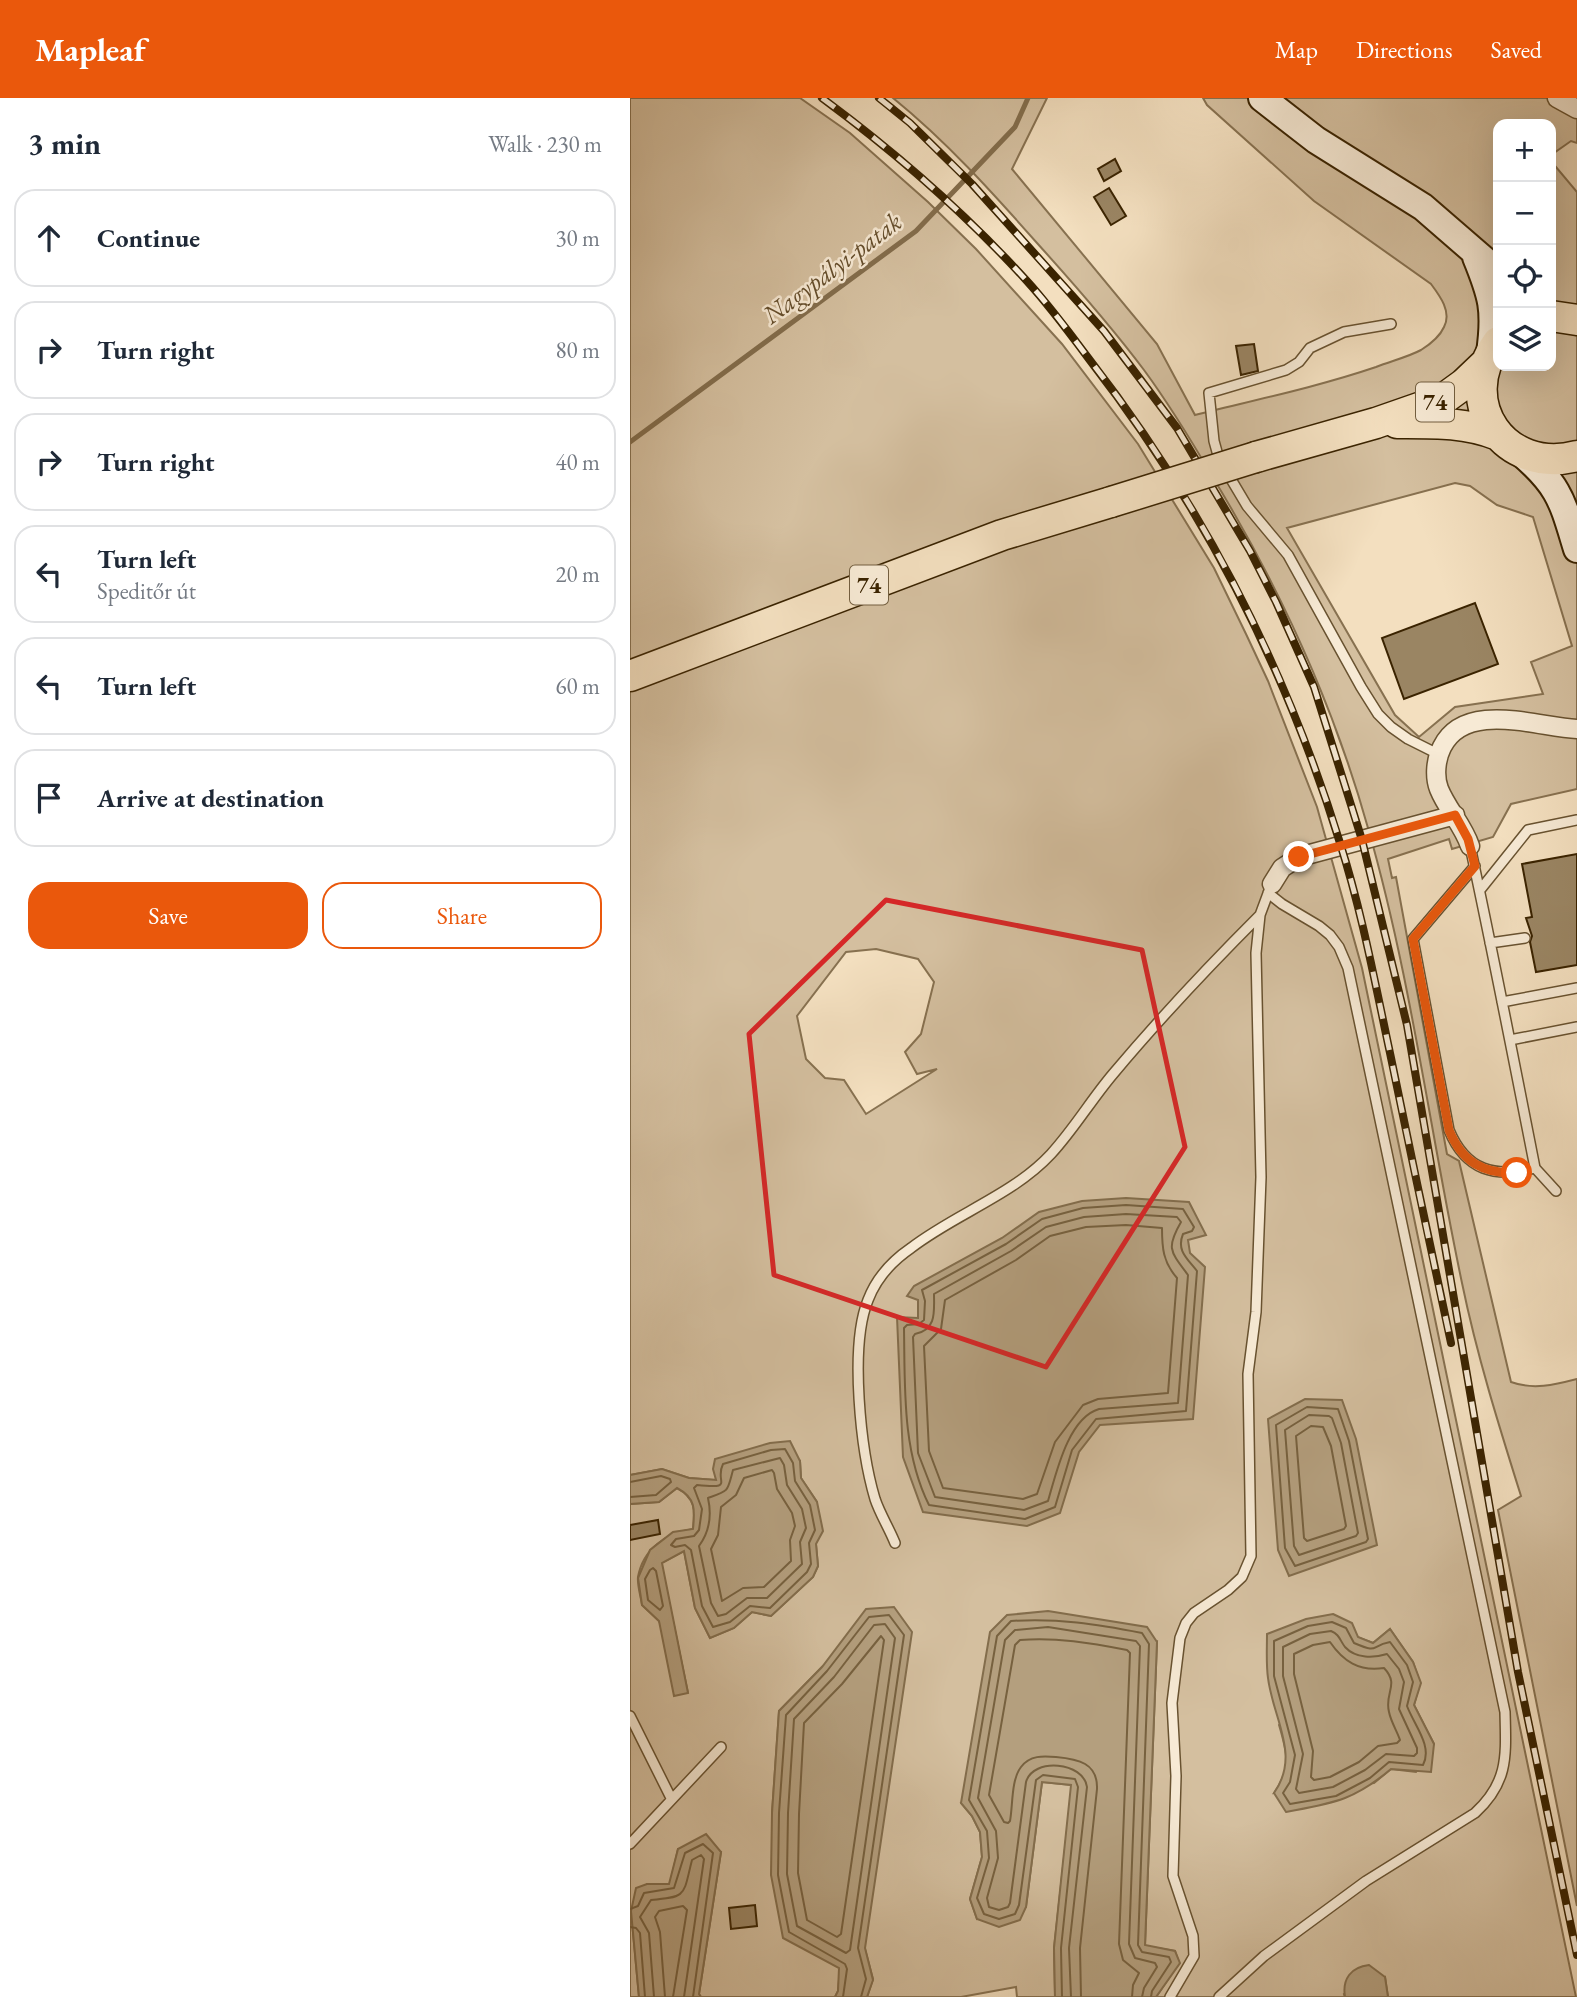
<!DOCTYPE html>
<html lang="en">
<head>
<meta charset="utf-8">
<style>
  :root { --surface:#fff; --page:#f6f6f7; --text:#1f2937; --muted:#747a83; --line:#e0e1e3; --accent:#ea580c }
  body { margin:0; font-family:"EB Garamond",serif; background:var(--page); color:var(--text) }
  .controls { position:absolute; right:21px; top:21px; display:grid; overflow:hidden; border-radius:14px; box-shadow:0 7px 28px #0002 }
  .controls button { width:63px; height:63px; display:grid; place-items:center; padding:0; border:0; border-bottom:2px solid var(--line); background:var(--surface); color:var(--text); font:35px sans-serif }
  .stop { position:absolute; width:21px; height:21px; margin:-16px; border:5px solid #ea580c; border-radius:50%; background:#fff }
  .stop.end { background:#ea580c; border-color:#fff; box-shadow:0 2px 7px #0008 }
  .list { margin:0; padding:0; list-style:none }
  h2 { display:flex; justify-content:space-between; align-items:center; height:91px; margin:0; padding:0 28px; font-size:30px }
  h2 small { font-size:23px; font-weight:400; color:var(--muted) }
  .list li { display:grid; grid-template-columns:46px 1fr auto; gap:21px; align-items:center; box-sizing:border-box; height:98px; margin:0 14px 14px; padding:0 14px; border:2px solid var(--line); border-radius:21px }
  .list b { display:block; font-size:26px; white-space:nowrap }
  .list p { margin:0; font-size:23px; white-space:nowrap; color:var(--muted) }
  .list em { font-size:23px; font-style:normal; color:var(--muted) }
  .actions { display:flex; gap:14px; padding:21px 28px }
  .actions a { flex:1; padding:16px 0; border:2px solid var(--accent); border-radius:21px; text-align:center; font-size:24px; color:var(--accent) }
  .actions .main { background:var(--accent); color:#fff }
  .icon { flex:none; width:38px; height:38px; fill:none; stroke:currentColor; stroke-width:2; stroke-linecap:round; stroke-linejoin:round }
  .map { position:relative; flex:none; width:947px; height:1899px; overflow:hidden }
  header { display:flex; align-items:center; gap:42px; box-sizing:border-box; height:98px; padding:0 35px; background:var(--accent); color:#fff }
  header strong { font-size:33px }
  nav { display:flex; gap:38px; margin-inline-start:auto; font-size:24px }
  main { display:flex }
  aside { flex:1; background:var(--surface) }
  .map>svg:first-child { display:block }
  .green { fill:#d4bf9f; stroke:#877150; stroke-width:2; fill-rule:evenodd }
  .water { fill:#b49f7e; stroke:#836d4c; stroke-width:2 }
  .lines { fill:none; stroke-linecap:round; stroke-linejoin:round }
  .shore { stroke:#77613f; stroke-width:2 }
  .stream { stroke:#836d4c; stroke-width:5 }
  .building { fill:#9a8563; stroke:#3a2300; stroke-width:2 }
  .lane-casing { stroke:#685230; stroke-width:12 }
  .street-casing { stroke:#685230; stroke-width:21 }
  .secondary-casing { stroke:#3a2300; stroke-width:30 }
  .primary-casing { stroke:#3a2300; stroke-width:33 }
  .lane { stroke:#f7ead5; stroke-width:9 }
  .street { stroke:#f7ead5; stroke-width:18 }
  .secondary { stroke:#f7ead5; stroke-width:26 }
  .primary { stroke:#f3dfbf; stroke-width:30 }
  .rail-casing { stroke:#3a2300; stroke-width:8 }
  .rail { stroke:#f7ead5; stroke-width:5; stroke-dasharray:16; stroke-linecap:butt }
  .primary-bridge-casing { stroke:#3a2300; stroke-width:33; stroke-linecap:butt }
  .primary-bridge { stroke:#f3dfbf; stroke-width:30 }
  .route { stroke:#ea580c; stroke-width:9 }
  .marked { fill:none; stroke:#d62828; stroke-width:5; stroke-linejoin:round }
  .labels { text-anchor:middle; stroke-width:5; stroke-linejoin:round; paint-order:stroke }
  .shield { fill:#f7ead5; stroke:#735f40; stroke-width:2 }
  .shield-label { font-size:23px; font-weight:bold; fill:#3a2300 }
  .water-label { font-size:26px; font-style:italic; fill:#654e2c; stroke:#f7ead5 }
</style>
</head>
<body>
<header>
<strong>Mapleaf</strong>
<nav><a>Map</a><a>Directions</a><a>Saved</a></nav>
</header>
<main>
<aside>
<h2>3 min<small>Walk · 230 m</small></h2>
<ul class="list">
<li><svg class="icon" aria-label="ahead" viewBox="0 0 24 24"><path d="M12 20V5M6 11l6-6 6 6"/></svg><div><b>Continue</b></div><em>30 m</em></li>
<li><svg class="icon" aria-label="right" viewBox="0 0 24 24"><path d="M7 20v-9h11M14 6l5 5-5 5"/></svg><div><b>Turn right</b></div><em>80 m</em></li>
<li><svg class="icon" aria-label="right" viewBox="0 0 24 24"><path d="M7 20v-9h11M14 6l5 5-5 5"/></svg><div><b>Turn right</b></div><em>40 m</em></li>
<li><svg class="icon" aria-label="left" viewBox="0 0 24 24"><path d="M17 20v-9H6M10 6l-5 5 5 5"/></svg><div><b>Turn left</b><p>Speditőr út</p></div><em>20 m</em></li>
<li><svg class="icon" aria-label="left" viewBox="0 0 24 24"><path d="M17 20v-9H6M10 6l-5 5 5 5"/></svg><div><b>Turn left</b></div><em>60 m</em></li>
<li><svg class="icon" aria-label="arrive" viewBox="0 0 24 24"><path d="M6 21V4h12l-3 4 3 4H6"/></svg><div><b>Arrive at destination</b></div></li>
</ul>
<div class="actions"><a class="main">Save</a><a>Share</a></div>
</aside>
<div class="map">
<svg width="947" height="1899" viewBox="0 0 947 1899">
  <rect width="100%" height="100%" fill="#f3dfbf"/>
  <filter id="stains"><feTurbulence type="fractalNoise" baseFrequency=".00286" numOctaves="4"/><feColorMatrix values="0 0 0 0 .2 0 0 0 0 .09 0 0 0 0 .02 0 0 0 .5 -.17"/></filter>
  <radialGradient id="worn" r=".72"><stop offset=".6" stop-color="#630" stop-opacity="0"/><stop offset="1" stop-color="#630" stop-opacity=".3"/></radialGradient>
  <path class="green" d="M0 0H170L220 35 298 104 346 151 432 246 508 346 584 470 616 536 638 583 687 709 732 870 946 1899H758L755 1879 714 1896 715 1899H526L549 1865 545 1853 515 1848 527 1544 331 1705 342 1718 350 1734 352 1759 340 1801 347 1821 396 1809 412 1684 442 1687 424 1850 425 1899H387L386 1889 331 1899H237L243 1881 235 1851 192 1569 149 1613 142 1715 210 1870 208 1893 205 1899H71L69 1896 91 1754 48 1751 40 1786H17L1 1813 9 1899H0V1406L29 1404 47 1390C66 1400 65 1412 63 1431 36 1435 13 1451 8 1479 7 1487 11 1499 12 1507L29 1523 58 1595 31 1465 54 1453 65 1510 80 1540 104 1530 122 1514 141 1518 183 1479 188 1468 186 1446 187 1404 171 1380 170 1363 86 1382 59 1380 32 1371 0 1377ZM246 851 288 861 304 884 291 936 275 954 287 976 307 971 236 1016 214 982 195 980 176 961 167 918 216 854ZM760 1531 783 1564 790 1585 784 1607 804 1646 786 1674 761 1671 744 1685 644 1695C662 1670 657 1654 649 1627L727 1539 743 1545Z
    M263 0H417L382 71 527 246 565 317C625 302 687 289 746 269 761 263 778 259 791 252 799 247 810 238 814 229 822 214 810 198 801 186L684 103 577 7 573 0H947V45L941 43 921 57V26H868V268H921V63L947 94V691L881 706 863 739 822 751 819 741 758 761 762 780 766 779 817 1056 829 1063 881 1284C903 1292 924 1287 947 1281V1808L868 1412 891 1398C869 1328 847 1258 832 1185 800 1034 781 879 738 730 703 605 649 488 582 378 561 342 539 306 514 272 481 228 444 186 407 145 362 94 316 43 263 0ZM825 385 840 388 867 407 903 419 942 548 901 564 913 596 825 609 789 639 765 617 657 430Z"/>
  <path class="water" d="M496 1100 559 1104 576 1137 558 1142 560 1155 575 1169 563 1321 470 1327 449 1354 430 1415 397 1428 293 1414 273 1359 267 1219 288 1220V1202L277 1198 284 1188 372 1140 409 1114 452 1103Z
    M675 1301 712 1302 726 1341 747 1447 659 1478 648 1452 638 1321Z
    M160 1343 170 1363 171 1380 187 1404 193 1433 186 1446 188 1468 183 1479 141 1518 122 1514 104 1530 80 1540 65 1510 54 1453 32 1465 58 1595 44 1598 29 1523 12 1507 8 1480 20 1452 43 1434 63 1431C65 1412 66 1400 47 1390L29 1404 0 1406V1377L32 1371 59 1380 86 1382 83 1371 85 1361 140 1345Z
    M264 1509 282 1534 235 1850 243 1882 237 1899H205L208 1893 209 1870 153 1840 141 1777 142 1715 149 1613 192 1569 236 1511Z
    M418 1513 517 1529 527 1544 515 1847 545 1853 550 1865 526 1899H425L424 1850 441 1687 412 1684 396 1809 390 1822 369 1829 347 1821 340 1801 352 1759 350 1734 342 1718 331 1705 360 1534 377 1517Z
    M703 1516 722 1525 728 1539 743 1545 760 1531 783 1564 791 1585 784 1607 804 1646 801 1674 761 1671C723 1703 703 1705 656 1714L644 1695C671 1657 643 1621 638 1580 636 1566 637 1551 637 1536L676 1521Z
    M76 1736 91 1754 69 1896 71 1899H9L1 1813 6 1790 17 1786H39L48 1751Z
    M739 1867 755 1879 758 1899H715C712 1881 721 1869 739 1867Z"/>
  <g class="lines">
    <path class="shore" d="M496 1107 553 1111 564 1129 562 1133 553 1136C546 1153 558 1161 567 1173L556 1313 466 1321 442 1352 425 1409 395 1421 299 1407C272 1353 275 1289 274 1230L277 1227 289 1226 294 1222 295 1203 292 1192 376 1146 412 1121 453 1110Z
      M496 1116 547 1119 551 1124C536 1150 540 1153 558 1177L548 1305 469 1311C438 1320 426 1376 418 1403L394 1412 305 1399 288 1355 283 1239 285 1236C307 1232 304 1213 304 1196L381 1153 416 1129 454 1119Z
      M496 1127 532 1130C532 1150 533 1164 547 1180L538 1295 468 1301 453 1307 425 1344 407 1396 393 1401 313 1390 299 1353 294 1248 311 1231 315 1202 386 1162 420 1138 456 1129Z
      M677 1309 708 1311 719 1343 738 1441 736 1444 665 1468 655 1450 646 1327Z
      M679 1317 699 1318 702 1320 711 1345 728 1435 726 1438 669 1457 664 1448 655 1332Z
      M681 1328 693 1329 701 1348 716 1428 714 1431 677 1443 674 1440 666 1338Z
      M155 1351 163 1365 165 1383 180 1407 185 1432 179 1445 181 1466 177 1474 140 1510 120 1508 100 1524 83 1529 72 1508 61 1452 55 1447 45 1449 41 1447 46 1441 64 1438 69 1432 72 1411 64 1390 67 1387C106 1391 84 1384 93 1366L141 1352Z
      M150 1360 154 1367 157 1387 172 1411 176 1430 170 1444 172 1466 137 1500H117L96 1516 88 1518 81 1505 69 1448C80 1433 82 1418 78 1400 100 1392 97 1394 103 1372Z
      M142 1372 144 1375 147 1391 162 1415 165 1428 160 1442 161 1463 134 1489 113 1490 92 1503 81 1451 88 1437 91 1409 106 1397 114 1380Z
      M0 1384 31 1378 40 1381 41 1384 26 1397 0 1399
      M23 1470 26 1473 33 1508 30 1512 18 1502 15 1481 20 1472Z
      M702 1524 716 1530 724 1545C750 1556 739 1548 760 1544L777 1567 783 1584 777 1608C784 1627 803 1648 793 1667L759 1664 740 1680 706 1698 660 1706 653 1695 660 1684 665 1657 644 1578V1543L678 1528Z
      M255 1526 265 1540 220 1852 216 1855 167 1828 157 1776 158 1715 164 1621 204 1579 244 1527Z
      M701 1533C710 1537 709 1541 715 1549 726 1561 744 1560 757 1556L769 1571 774 1584 769 1611 787 1650V1655L784 1658 756 1656 735 1672 703 1689 669 1695 666 1691 673 1656 653 1578V1549L680 1536Z
      M251 1538 254 1542 211 1836 207 1839 177 1822 168 1775 169 1716 174 1625 212 1586Z
      M700 1544C713 1563 729 1574 754 1570 770 1587 754 1595 759 1614 761 1624 767 1633 770 1642L767 1645 748 1648 729 1664 700 1679 684 1682 681 1679 683 1653 664 1576V1556L683 1547Z
      M0 1811 8 1808 14 1795 44 1790 55 1755 73 1746 83 1755 63 1899
      M0 1829 6 1830 10 1835 15 1899
      M24 1899 19 1835 10 1819 21 1802C58 1799 53 1797 62 1762L71 1757 74 1761 54 1899
      M35 1899 30 1834 25 1819 29 1813 53 1808 57 1812 43 1899
      M213 1899 217 1871 215 1866 159 1834 148 1777 149 1715 156 1617 197 1573 239 1519 259 1517 274 1537 228 1850 236 1881 231 1899
      M432 1899 431 1850 448 1689 445 1681 413 1677 406 1682 389 1807 385 1816 369 1821 354 1816 347 1800 359 1760 357 1733 339 1702 367 1538 381 1523C428 1520 466 1526 512 1535L519 1546 508 1847 512 1854 539 1859 541 1864 522 1893 521 1899
      M441 1899 439 1850 457 1689C454 1664 403 1659 396 1684L380 1805 378 1809 369 1812 359 1809 357 1800 368 1760 366 1733 348 1700 375 1542 385 1532 418 1529 506 1543 510 1548 499 1846 505 1860 525 1865 527 1869 514 1890 512 1899
      M451 1899 450 1850 467 1691C468 1665 448 1661 426 1659 413 1658 400 1657 391 1669 381 1682 383 1707 380 1723L378 1725 374 1724 359 1697 385 1547 390 1542C426 1539 461 1545 497 1552L500 1555 489 1846 493 1862 509 1875 503 1887 502 1899"/>
    <path class="stream" d="M0 344 286 133 385 29 398 0"/>
  </g>
  <path class="building" d="M485 61 491 73 474 83 468 71Z
    M479 90 496 118 481 127 464 99Z
    M624 246 628 273 611 277 606 248Z
    M845 505 868 566 774 601 752 540Z
    M947 756V867L906 874 900 844 902 838 896 820 902 819 892 766Z
    M28 1422 30 1436 0 1442V1427Z
    M125 1807 127 1828 101 1831 99 1810Z"/>
  <g class="lines">
    <g class="lane-casing">
      <path id="lane" d="M761 226 714 234 680 250 669 264 656 272 579 295 584 343 589 361 617 408 658 457 731 589 748 616 761 629 778 641 808 656
        M840 748C863 855 884 963 905 1070 865 1080 836 1073 819 1032L783 841 845 768
        M850 792 898 732 947 722
        M860 845 895 840
        M872 904 947 890
        M880 942 947 929
        M905 1070 926 1093
        M265 1445C259 1430 250 1416 245 1401 231 1354 219 1249 238 1202 246 1181 262 1163 281 1150 325 1116 383 1097 421 1056 444 1031 461 1002 483 976 530 920 579 868 630 817
        M0 1618 41 1700
        M0 1746 91 1649
        M540 1899 564 1858 563 1838 543 1778 546 1678 542 1605 550 1540 556 1525 564 1515 598 1492 612 1479 621 1458 618 1276 626 1214 631 1079 626 855 630 817 640 790
        M589 1899 634 1858 736 1783 845 1715C879 1684 876 1657 875 1614L718 870 709 849 700 837 689 828 652 806 638 795"/>
    </g>
    <g class="street-casing">
      <path id="street" d="M927 0 947 11
        M840 748C833 727 817 711 809 691 804 678 806 661 812 649 835 602 907 629 947 631
        M642 786 652 770 669 759 825 717"/>
    </g>
    <g class="secondary-casing">
      <path id="secondary" d="M632 0 686 42 793 109 868 174
        M846 159C862 198 866 212 860 255
        M889 353C930 388 932 402 947 451"/>
    </g>
    <g class="primary-casing">
      <path id="primary" d="M921 218 947 222
        M868 244C824 305 875 377 947 358
        M767 325C803 325 835 324 868 337
        M626 359 746 325 812 302 834 286 855 266
        M0 578 372 437 481 404"/>
    </g>
    <use href="#lane" class="lane"/>
    <use href="#street" class="street"/>
    <use href="#secondary" class="secondary"/>
    <use href="#primary" class="primary"/>
    <g class="rail-casing">
      <path id="rail" d="M192 0C265 54 335 115 396 182 419 207 439 234 459 261 573 408 655 567 710 745 732 814 745 885 760 955 780 1052 800 1148 821 1245
        M249 0 280 25 342 86 474 233 547 330 620 453 646 504 684 589 732 742 777 927 888 1574 947 1857"/>
    </g>
    <use href="#rail" class="rail"/>
    <g class="primary-bridge-casing">
      <path id="primary-bridge" d="M481 404 626 359"/>
    </g>
    <use href="#primary-bridge" class="primary-bridge"/>
  </g>
  <g class="lines">
    <path class="route" d="M669 759 825 717 838 741 845 768 783 841 819 1032C832 1064 853 1076 887 1075"/>
  </g>
  <path class="marked" d="M256 802 512 852 555 1049 416 1269 144 1177 119 936Z"/>
  <g class="labels">
    <g class="shield">
      <rect x="786" y="284.5" width="38" height="39" rx="5"/>
      <rect x="220" y="467.5" width="38" height="39" rx="5"/>
    </g>
    <g class="shield-label">
      <text x="805" y="312">74</text>
      <text x="239" y="495">74</text>
    </g>
    <g class="water-label">
      <text transform="translate(202 170) rotate(-37)" y="9">Nagypályi-patak</text>
    </g>
  </g>
  <rect width="100%" height="100%" filter="url(#stains)"/>
  <rect width="100%" height="100%" fill="url(#worn)"/>
</svg>
<div class="controls">
<button>+</button>
<button>−</button>
<button><svg class="icon" aria-label="locate" viewBox="0 0 24 24"><circle cx="12" cy="12" r="6"/><path d="M12 2v4M12 18v4M2 12h4M18 12h4"/></svg></button>
<button><svg class="icon" aria-label="layers" viewBox="0 0 24 24"><path d="M12 4l9 5-9 5-9-5zM3 14l9 5 9-5"/></svg></button>
</div>
<div class="stop" style="left:887px;top:1075px"></div>
<div class="stop end" style="left:669px;top:759px"></div>
</div>
</main>
</body>
</html>
